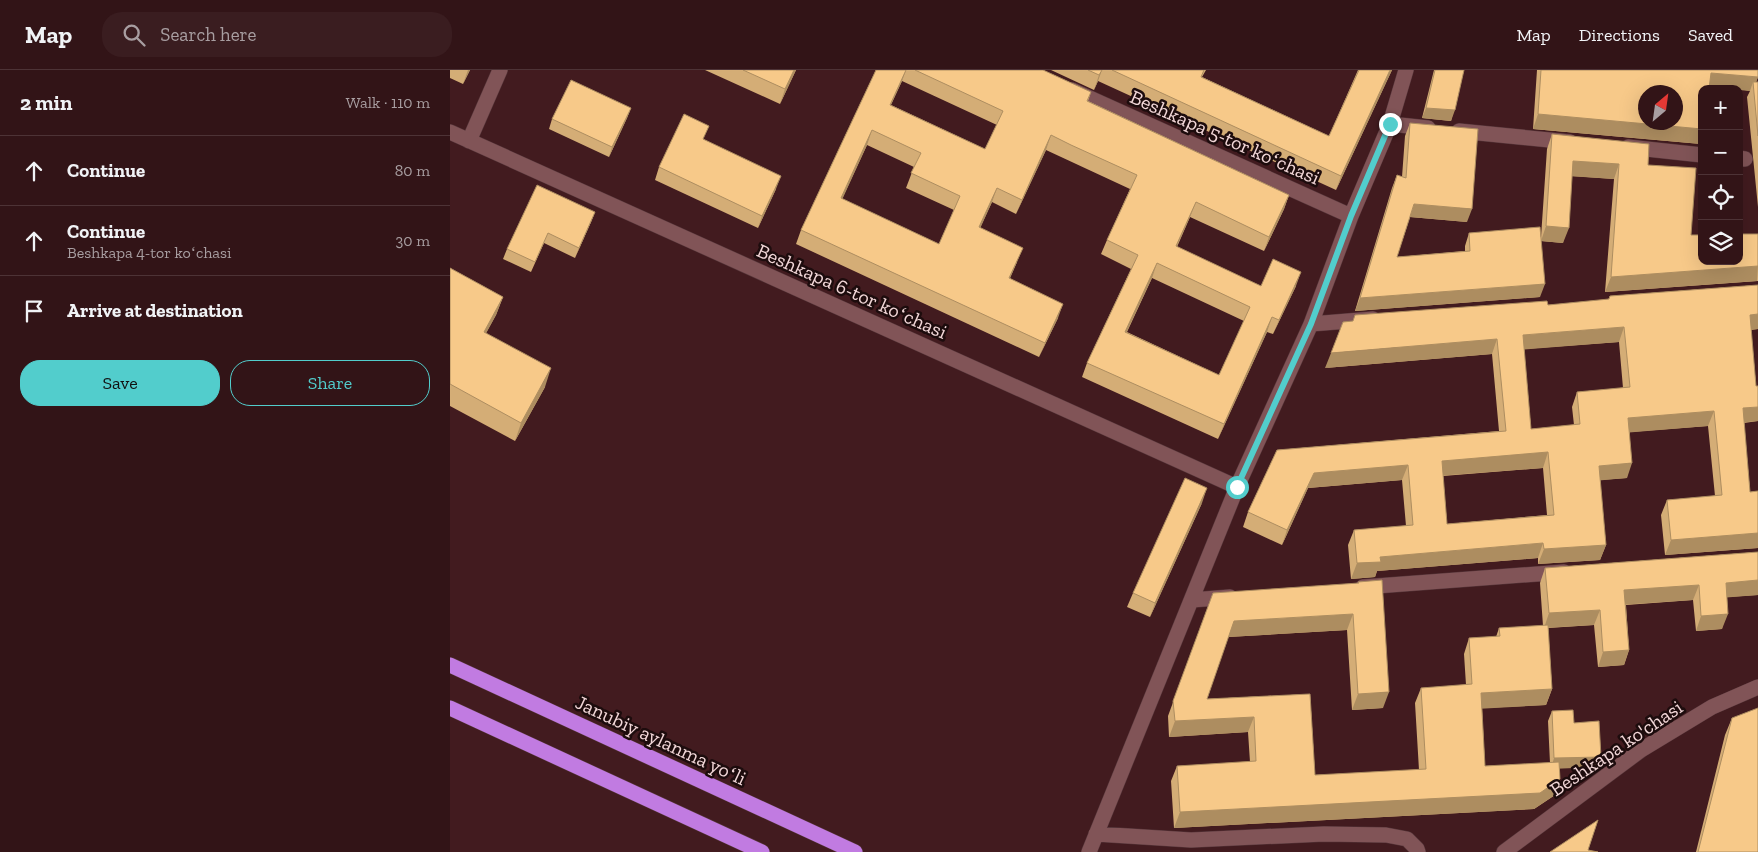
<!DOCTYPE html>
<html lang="en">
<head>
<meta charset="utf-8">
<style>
  :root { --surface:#321417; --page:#3a1d20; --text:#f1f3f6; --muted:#a89ea1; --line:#4d3336; --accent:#52cdcc }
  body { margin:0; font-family:"Zilla Slab",serif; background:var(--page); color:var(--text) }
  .controls { position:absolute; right:15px; top:15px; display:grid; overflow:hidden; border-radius:10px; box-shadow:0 5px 20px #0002 }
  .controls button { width:45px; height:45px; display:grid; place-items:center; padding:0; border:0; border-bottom:1px solid var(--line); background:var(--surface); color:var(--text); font:25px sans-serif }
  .compass { position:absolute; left:1188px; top:15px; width:45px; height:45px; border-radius:50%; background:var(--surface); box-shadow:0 5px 20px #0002; rotate:29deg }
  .stop { position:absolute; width:15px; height:15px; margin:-11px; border:4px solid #52cdcc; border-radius:50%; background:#fff }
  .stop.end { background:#52cdcc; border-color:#fff; box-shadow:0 1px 5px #0008 }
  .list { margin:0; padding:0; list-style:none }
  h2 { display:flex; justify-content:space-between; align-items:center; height:65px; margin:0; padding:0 20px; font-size:21px }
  h2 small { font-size:16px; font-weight:400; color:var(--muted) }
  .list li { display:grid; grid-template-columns:32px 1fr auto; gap:15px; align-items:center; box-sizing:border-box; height:70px; padding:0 20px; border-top:1px solid var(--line) }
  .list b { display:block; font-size:19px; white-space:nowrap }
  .list p { margin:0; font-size:16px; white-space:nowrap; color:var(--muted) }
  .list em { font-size:16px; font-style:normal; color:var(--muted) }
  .actions { display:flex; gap:10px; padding:15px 20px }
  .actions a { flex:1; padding:11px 0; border:1px solid var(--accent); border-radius:20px; text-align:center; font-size:18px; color:var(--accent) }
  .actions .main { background:var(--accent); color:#111 }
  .icon { flex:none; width:28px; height:28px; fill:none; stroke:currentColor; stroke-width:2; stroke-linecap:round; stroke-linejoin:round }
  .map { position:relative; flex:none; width:1308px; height:782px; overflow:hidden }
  header { display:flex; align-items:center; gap:30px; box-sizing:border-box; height:70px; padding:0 25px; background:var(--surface); border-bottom:1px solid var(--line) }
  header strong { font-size:24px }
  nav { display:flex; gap:28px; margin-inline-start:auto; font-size:18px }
  .search { width:350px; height:45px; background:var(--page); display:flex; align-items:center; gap:12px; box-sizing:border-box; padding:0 18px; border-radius:20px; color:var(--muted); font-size:19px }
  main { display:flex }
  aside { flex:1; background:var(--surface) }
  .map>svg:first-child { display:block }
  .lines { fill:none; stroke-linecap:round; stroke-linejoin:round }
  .minor-casing { stroke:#57373b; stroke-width:16 }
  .highway-casing { stroke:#57373b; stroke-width:16 }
  .minor { stroke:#815457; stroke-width:15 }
  .highway { stroke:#c17be1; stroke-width:15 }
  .wall { fill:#d4ad76; fill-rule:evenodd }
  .shaded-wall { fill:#ad8d60 }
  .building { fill:#f7c989; stroke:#ad8d60; fill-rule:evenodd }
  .route { stroke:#52cdcc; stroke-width:6 }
  .labels { text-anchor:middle; stroke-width:5; stroke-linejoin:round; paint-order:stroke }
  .street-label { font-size:20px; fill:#f2d7d8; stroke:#1d0c0d }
</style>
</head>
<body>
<header>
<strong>Map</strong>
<div class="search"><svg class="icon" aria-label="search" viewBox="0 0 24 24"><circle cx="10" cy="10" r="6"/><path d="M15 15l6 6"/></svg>Search here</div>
<nav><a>Map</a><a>Directions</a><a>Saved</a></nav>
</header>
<main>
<aside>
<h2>2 min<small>Walk · 110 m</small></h2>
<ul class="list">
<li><svg class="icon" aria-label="ahead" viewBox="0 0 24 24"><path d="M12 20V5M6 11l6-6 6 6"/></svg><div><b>Continue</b></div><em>80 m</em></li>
<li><svg class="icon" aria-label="ahead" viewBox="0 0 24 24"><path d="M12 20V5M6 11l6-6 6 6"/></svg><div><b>Continue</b><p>Beshkapa 4-tor koʻchasi</p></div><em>30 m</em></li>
<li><svg class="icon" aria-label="arrive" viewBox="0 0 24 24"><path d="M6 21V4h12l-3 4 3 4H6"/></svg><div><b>Arrive at destination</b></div></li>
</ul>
<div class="actions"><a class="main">Save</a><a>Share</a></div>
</aside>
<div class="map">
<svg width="1308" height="782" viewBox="0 0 1308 782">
  <rect width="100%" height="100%" fill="#421b1f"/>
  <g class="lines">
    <g class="minor-casing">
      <path id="minor" d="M622 20 901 146
        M940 54 978 58
        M1009 61 1120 72
        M0 62 787 417
        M19 71 50 0
        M1178 77 1252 85
        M1289 88 1295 89
        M861 254 923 249
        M913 517 1114 502
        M742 530 780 527
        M646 764 741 770 874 764 936 765 957 769 967 779 968 782
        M639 782 787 417 861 254 901 146 940 54 956 0
        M1054 782 1191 680 1262 637 1308 617"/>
    </g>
    <g class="highway-casing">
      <path id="highway" d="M0 595 405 782
        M0 638 312 782"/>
    </g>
    <use href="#minor" class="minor"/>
    <use href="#highway" class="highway"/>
  </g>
  <path class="wall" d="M0 0H20L13 14 0 8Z
    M255 0H346L330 34Z
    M426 0H593L641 22 638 31 839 125 834 139 814 181 740 147 727 177 811 216H846L823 264 817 262 768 369 632 307 637 293 681 199 651 184 657 170 680 119 596 80 566 144 542 132 530 158 567 192 560 208 608 248 589 287 346 174 351 160ZM452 11 547 55 535 79 441 35ZM417 75 464 97 456 118 504 140 489 174 392 129ZM702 208 794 251 769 305 677 262Z
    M601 0H756L752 7 879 66 908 0H942L886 120 648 11 644 20Z
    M984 0H1014L1001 51 972 48Z
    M1087 0H1308V7L1306 12H1308V137L1297 27 1300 21 1289 19 1260 18 1252 19V71L1251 74 1083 59Z
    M181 38 177 48 159 87 99 59 102 49Z
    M960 53 1017 152 960 147 947 187 1015 181V176L1019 163 1091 167 1097 79 1102 64 1198 95 1241 165 1308 164V211L1155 222 1164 109 1122 106 1113 173 1091 171 1090 227 905 241 942 118 947 105 952 107 955 66Z
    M254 70 326 119 308 158 205 110 209 97Z
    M145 142 141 152 125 188 94 173 81 202 53 189 57 179Z
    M0 198 53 227 46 245 36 263 95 317 65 371 0 336Z
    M1308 215V259L1301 260 1306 316H1308V351L1294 353 1300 422 1308 421V478L1215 485 1211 445 1217 430 1265 426 1258 356 1180 362 1177 408 1150 410 1156 475 1150 490 1088 494V488L927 501 925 507 901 509 898 475 904 460 956 456 952 410 858 418 832 475 793 457 798 442 827 380 1049 361 1042 284 875 298 1098 235 1158 230 1160 226ZM1169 272 1173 318 1127 322 1122 337 1124 355 1081 359 1074 279ZM1093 398 1097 445 997 454 993 406Z
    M752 433 700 547 677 537 683 523Z
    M1308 482V525L1277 527 1272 559 1246 561 1243 530 1176 535 1179 580 1174 595 1148 597 1144 555 1098 558 1102 619 1096 635 1032 638 1035 696 1100 693 1098 651 1102 641 1124 653 1147 697 1110 698V709L1105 725 1084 739 724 758 721 711 727 696 800 692 798 662 719 667 718 646 763 523 908 514V512L933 638 902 640 897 560 778 567 757 629 860 624 865 705 969 700 965 633 971 618 1016 615 1014 584 1019 568 1046 567 1049 558 1093 556 1090 513 1095 498Z
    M1282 648 1308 782H1246L1275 665Z"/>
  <path class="shaded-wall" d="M18 0H20L13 14Z
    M344 0H346L330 34 335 19Z
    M456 0 452 11 434 49 440 35Z
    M652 0 648 11 644 20 649 5Z
    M940 0H942L886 120 891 106Z
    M1261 3 1308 7 1303 20V12L1300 21 1289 20V19H1269L1255 18Z
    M181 38 177 48 159 87 162 77Z
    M976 38 1005 40 1001 51 972 48Z
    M1088 44 1252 59V71L1251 74 1083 59Z
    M422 60 417 75 386 143 391 128Z
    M601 65 596 80 566 144 572 130Z
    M1123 91 1169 94 1164 109 1118 106Z
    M331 106 326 119 308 158 312 146Z
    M547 118 542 132 524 172 529 157Z
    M839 125 834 139 814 181 819 167Z
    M746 132 740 147 720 191 726 176Z
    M964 134 1022 139 1017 152 960 147Z
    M145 142 141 152 125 188 129 178Z
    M1096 156 1119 158 1113 173 1091 171Z
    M573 178 567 192 554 222 559 208Z
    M707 193 702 208 670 276 675 262Z
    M1308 196 1307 211 1155 222 1161 207Z
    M851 202 846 216 823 264 829 250Z
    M1095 214 1090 227 905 241 910 228Z
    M53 227 46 245 27 280 34 262Z
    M613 234 608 248 589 287 595 273Z
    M1308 244V259L1295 260 1300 245Z
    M822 247 817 262 768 369 774 354Z
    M1174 257 1169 272 1068 280 1073 265Z
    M1047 269 1042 284 875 298 881 283Z
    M101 298 95 317 65 371 71 353Z
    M1308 337V351L1287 353 1293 338Z
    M1264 341 1258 356 1173 363 1178 348Z
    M1098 382 1093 398 987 406 992 391Z
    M1182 393 1177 408 1143 411 1149 396Z
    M958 395 952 410 858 418 832 475 837 460 864 403Z
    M757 418 752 433 700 547 705 533Z
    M1308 463V478L1215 485 1221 470Z
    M1093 473 1088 488 927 501 925 507 901 509 907 493 930 487Z
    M1156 475 1150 490 1088 494 1094 479Z
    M1308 510V525L1270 528 1276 513Z
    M1249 515 1243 530 1169 535 1174 520Z
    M1150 540 1144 555 1094 558 1099 543Z
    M903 544 897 560 778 567 784 551Z
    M1278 544 1272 559 1246 561 1251 546Z
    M1179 580 1174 595 1148 597 1153 582Z
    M1102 619 1096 635 1026 639 1031 623Z
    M939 622 933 638 902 640 908 624Z
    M804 647 798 662 719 667 725 651Z
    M1151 687 1147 697 1101 699 1104 688Z
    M1110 709 1105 725 1084 739 724 758 730 742Z"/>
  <path class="building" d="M293 0H344L335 19Z
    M426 0H456L440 35 535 79 553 41 465 0H593L641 22 637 31 839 125 819 167 746 132 726 176 811 216 823 189 851 202 829 250 822 247 774 354 637 293 688 185 657 170 687 105 621 75 601 65 572 130 547 118 529 157 573 178 559 208 613 234 595 273 351 160ZM422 60 471 83 461 103 510 126 489 174 391 128ZM707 193 800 237 769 305 675 262Z
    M638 0H652L649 5Z
    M662 0H754L751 7 879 66 909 0H940L891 106Z
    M985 0H1014L1005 40 976 38Z
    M1091 0H1308V7L1261 3 1259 19H1252V59L1088 44ZM1196 22H1226V52H1196Z
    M121 10 181 38 162 77 102 49Z
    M1303 12H1308V66Z
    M234 44 259 56 253 69 331 106 312 146 209 97Z
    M960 53 1028 59 1022 139 964 134 947 187 1020 181 1019 163 1090 157 1095 214 910 228 947 105 956 108Z
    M1102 64 1199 74 1198 95 1246 98 1241 165H1252V191H1289V164H1308V196L1161 207 1169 94 1123 91 1119 158 1096 156Z
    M87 115 145 142 129 178 98 163 85 192 57 179Z
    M0 198 53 227 34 262 101 298 71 353 0 314Z
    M1308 215V244L1300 245 1306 316H1308V337L1293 338 1300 422 1308 421V463L1221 470 1217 430 1272 425 1264 341 1178 348 1182 393 1149 396 1156 475 1094 479 1093 473 930 487 931 492 907 493 904 460 963 455 958 395 864 403 837 460 798 442 827 380 1056 361 1047 269 881 283 893 252 903 251 905 245 1097 231 1098 235 1159 229 1160 226ZM1174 257 1180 317 1127 322 1130 354 1081 359 1073 265ZM1098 382 1104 445 997 454 992 391Z
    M735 408 757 418 705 533 683 523Z
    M1308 482V510L1276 513 1278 544 1251 546 1249 515 1174 520 1179 580 1153 582 1150 540 1099 543 1095 498Z
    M932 510 939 622 908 624 903 544 784 551 757 629 860 624 865 705 976 699 971 618 1022 614 1019 568 1050 566 1049 558 1098 555 1102 619 1031 623 1035 696 1109 692 1110 709 1090 723 730 742 727 696 806 691 804 647 725 651 723 631 763 523 909 513 908 512Z
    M1308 638V782H1248L1282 648Z
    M1123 640 1124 653 1149 651 1151 687 1104 688 1102 641Z
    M1148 750 1138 780 1148 782H1100Z"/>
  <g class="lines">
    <path class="route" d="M787 417 861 254 901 146 940 54"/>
  </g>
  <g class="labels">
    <g class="street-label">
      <text transform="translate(775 67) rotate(24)" y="7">Beshkapa 5-tor koʻchasi</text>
      <text transform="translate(402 221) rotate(24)" y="7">Beshkapa 6-tor koʻchasi</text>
      <text transform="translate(211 670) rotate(25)" y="7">Janubiy aylanma yoʻli</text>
      <text transform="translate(1166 678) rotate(-34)" y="7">Beshkapa ko'chasi</text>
    </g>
  </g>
</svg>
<div class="controls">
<button>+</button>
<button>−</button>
<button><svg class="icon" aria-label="locate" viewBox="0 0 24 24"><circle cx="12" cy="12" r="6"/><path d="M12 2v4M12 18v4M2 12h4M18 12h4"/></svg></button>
<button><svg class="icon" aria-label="layers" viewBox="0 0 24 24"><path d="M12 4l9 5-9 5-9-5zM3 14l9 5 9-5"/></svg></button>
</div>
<svg class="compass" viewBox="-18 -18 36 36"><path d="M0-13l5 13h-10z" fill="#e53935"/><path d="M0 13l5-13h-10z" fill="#a89ea1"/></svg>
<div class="stop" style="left:787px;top:417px"></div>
<div class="stop end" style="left:940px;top:54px"></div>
</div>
</main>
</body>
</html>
